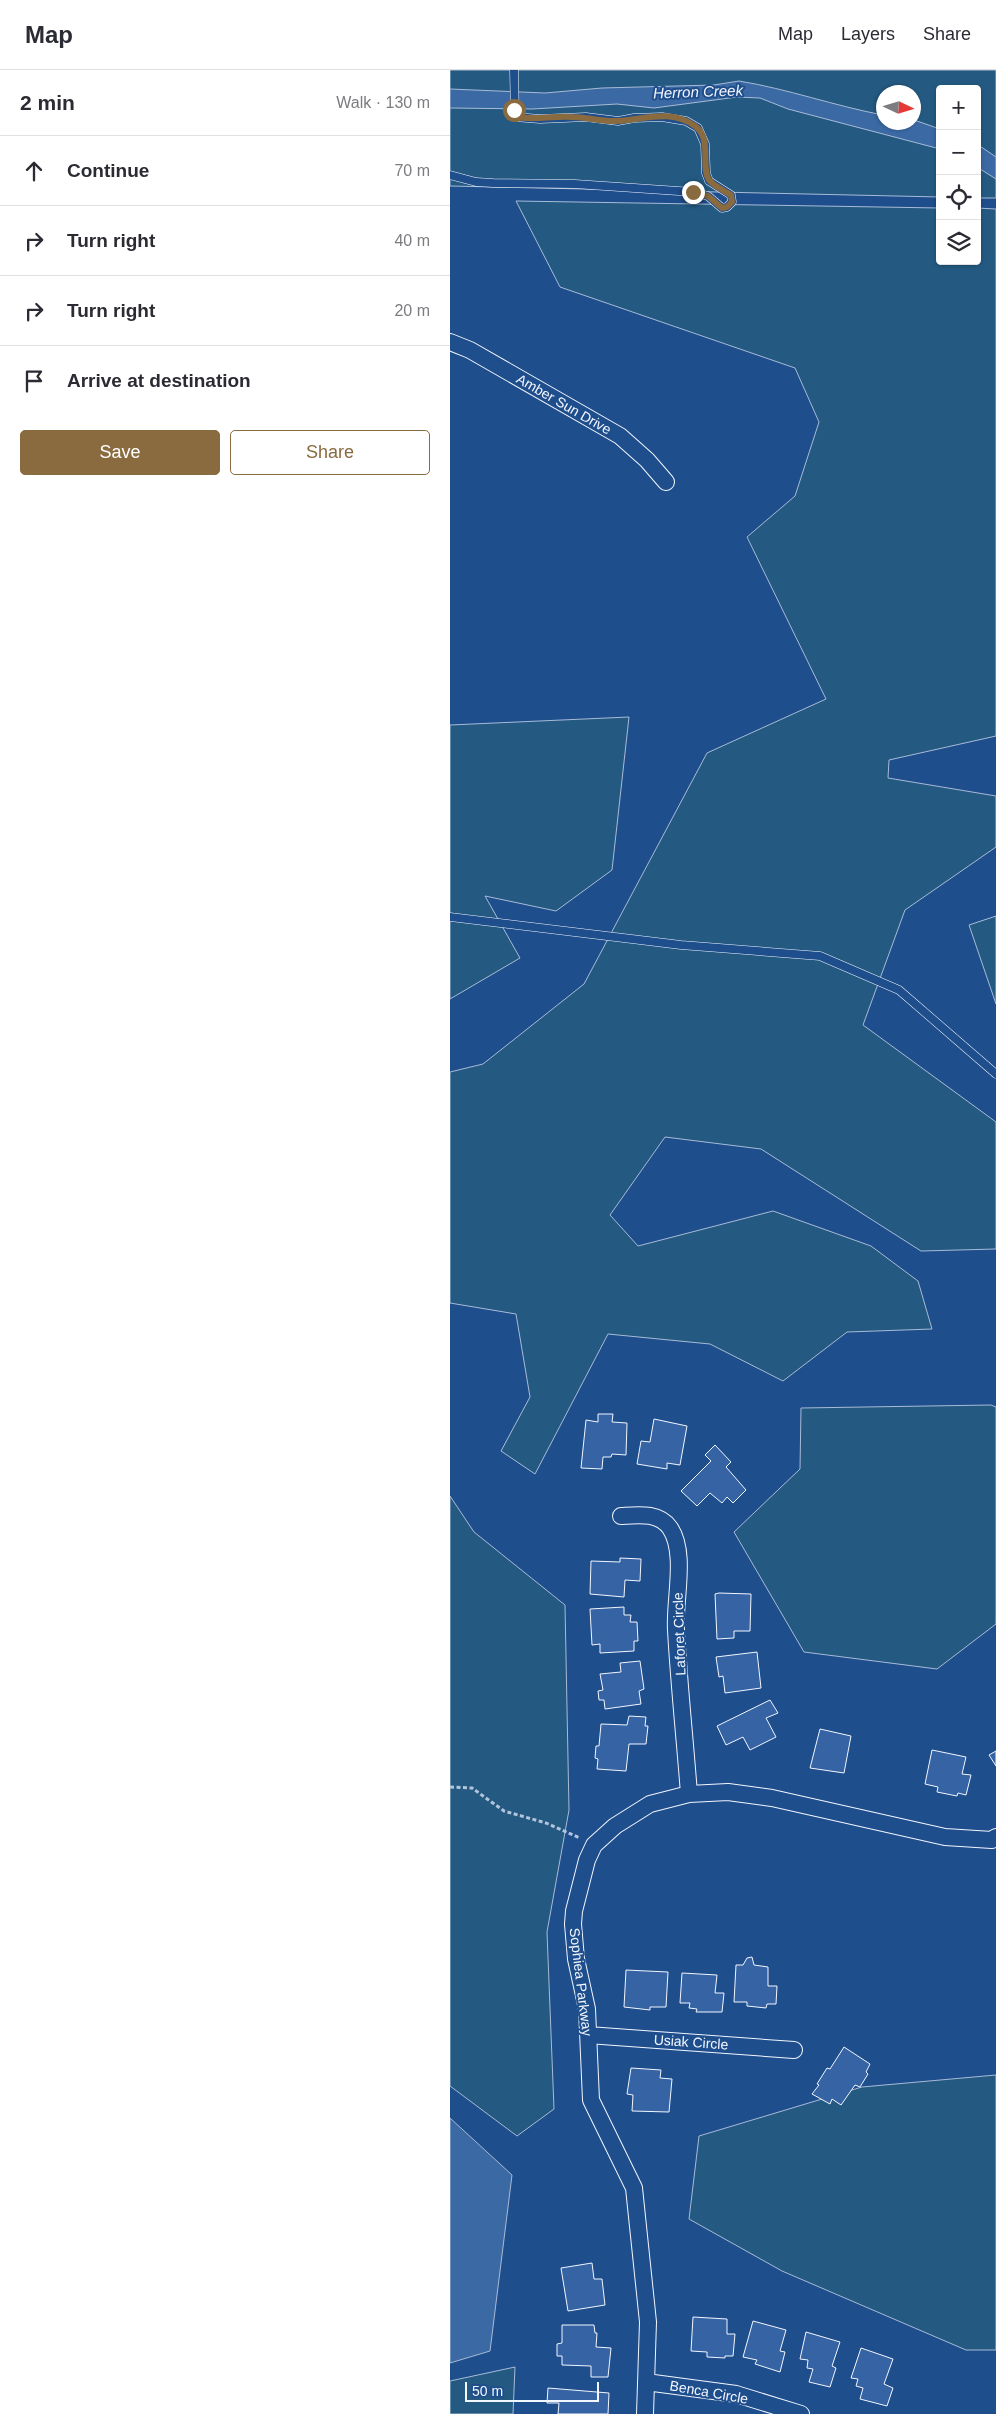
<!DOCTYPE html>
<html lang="en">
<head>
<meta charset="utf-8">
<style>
  :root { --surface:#fff; --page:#f2f2f3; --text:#2b2b33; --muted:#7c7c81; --line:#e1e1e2; --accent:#8a6a3f }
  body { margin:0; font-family:Helvetica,sans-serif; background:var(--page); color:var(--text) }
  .controls { position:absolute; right:15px; top:15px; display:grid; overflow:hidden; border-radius:5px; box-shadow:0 1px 4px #0004 }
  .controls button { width:45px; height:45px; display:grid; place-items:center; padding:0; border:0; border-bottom:1px solid var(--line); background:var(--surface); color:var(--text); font:25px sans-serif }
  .compass { position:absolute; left:426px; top:15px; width:45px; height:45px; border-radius:50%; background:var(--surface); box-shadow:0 1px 4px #0004; rotate:94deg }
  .scale { position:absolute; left:15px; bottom:12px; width:134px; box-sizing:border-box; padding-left:5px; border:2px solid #f2f6ff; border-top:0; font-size:14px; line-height:18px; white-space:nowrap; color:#f2f6ff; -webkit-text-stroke:4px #1f4e8c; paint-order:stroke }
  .stop { position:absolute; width:15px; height:15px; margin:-11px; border:4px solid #8a6a3f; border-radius:50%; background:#fff }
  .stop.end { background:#8a6a3f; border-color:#fff; box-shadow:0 1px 5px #0008 }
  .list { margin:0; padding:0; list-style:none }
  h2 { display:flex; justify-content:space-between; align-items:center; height:65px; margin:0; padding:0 20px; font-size:21px }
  h2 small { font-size:16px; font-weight:400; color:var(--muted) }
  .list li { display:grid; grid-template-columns:32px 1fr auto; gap:15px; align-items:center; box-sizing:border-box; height:70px; padding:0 20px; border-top:1px solid var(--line) }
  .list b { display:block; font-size:19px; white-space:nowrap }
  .list em { font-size:16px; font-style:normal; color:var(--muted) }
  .actions { display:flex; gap:10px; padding:15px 20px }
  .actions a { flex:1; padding:11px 0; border:1px solid var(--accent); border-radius:5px; text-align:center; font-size:18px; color:var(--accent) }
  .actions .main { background:var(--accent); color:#fff }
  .icon { flex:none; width:28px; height:28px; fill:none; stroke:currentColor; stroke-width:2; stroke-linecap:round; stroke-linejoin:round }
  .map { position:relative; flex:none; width:546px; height:2344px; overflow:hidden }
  header { display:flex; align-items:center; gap:30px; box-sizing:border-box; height:70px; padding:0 25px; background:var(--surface); border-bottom:1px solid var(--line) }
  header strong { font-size:24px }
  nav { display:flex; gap:28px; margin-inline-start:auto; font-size:18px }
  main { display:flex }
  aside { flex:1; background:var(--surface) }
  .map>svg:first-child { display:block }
  .green { fill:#245a82; stroke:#a8bbd7; fill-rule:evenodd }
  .water { fill:#3b69a3; stroke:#a8bbd7 }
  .building { fill:#3563a3; stroke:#f2f6ff }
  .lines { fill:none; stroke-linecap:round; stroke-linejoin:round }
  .service-casing { stroke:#f2f6ff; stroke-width:9 }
  .minor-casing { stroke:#f2f6ff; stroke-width:18 }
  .path { stroke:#b3c4dc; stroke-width:3; stroke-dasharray:4 2.5; stroke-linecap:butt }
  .service { stroke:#1f4e8c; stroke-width:8 }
  .minor { stroke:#1f4e8c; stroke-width:16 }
  .route { stroke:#8a6a3f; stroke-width:6 }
  .labels { text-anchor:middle; stroke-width:4; stroke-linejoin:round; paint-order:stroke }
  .street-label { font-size:14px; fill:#f2f6ff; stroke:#1f4e8c }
  .water-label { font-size:15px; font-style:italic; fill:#f2f6ff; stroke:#1f4e8c }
</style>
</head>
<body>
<header>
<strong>Map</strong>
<nav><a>Map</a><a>Layers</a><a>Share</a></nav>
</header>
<main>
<aside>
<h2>2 min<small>Walk · 130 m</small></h2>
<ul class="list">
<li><svg class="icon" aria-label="ahead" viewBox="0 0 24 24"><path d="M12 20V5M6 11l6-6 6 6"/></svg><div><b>Continue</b></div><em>70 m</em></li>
<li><svg class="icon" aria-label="right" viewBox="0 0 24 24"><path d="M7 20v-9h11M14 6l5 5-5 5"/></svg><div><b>Turn right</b></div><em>40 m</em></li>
<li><svg class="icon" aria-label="right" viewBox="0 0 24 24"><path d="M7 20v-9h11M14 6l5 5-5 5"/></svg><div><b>Turn right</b></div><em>20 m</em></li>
<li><svg class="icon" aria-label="arrive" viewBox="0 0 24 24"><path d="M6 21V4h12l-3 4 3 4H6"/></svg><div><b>Arrive at destination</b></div></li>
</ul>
<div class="actions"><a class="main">Save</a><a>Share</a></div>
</aside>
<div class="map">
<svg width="546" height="2344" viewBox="0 0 546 2344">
  <rect width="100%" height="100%" fill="#1f4e8c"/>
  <path class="green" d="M0 0H546V128H527V19H490V127L0 116ZM433 22H463V52H433Z
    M66 131 490 138V191H527V138L546 139V666L439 690 438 708 546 726V777L455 840 413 955 546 1052V1179L471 1181 311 1079 215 1067 160 1145 188 1176 323 1141 421 1176 468 1211 482 1259 397 1262 333 1311 260 1274 158 1264 85 1404 51 1381 80 1327 66 1244 0 1233V1002L33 994 134 914 257 683 376 629 297 467 345 426 369 352 345 298 110 217Z
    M179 647 162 800 106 841 35 826 70 888 0 929V655Z
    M546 846V934L519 855Z
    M541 1335 546 1337V1554L487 1599 354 1582 284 1462 350 1399 351 1338Z
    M0 1426 24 1462 115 1535 119 1740 97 1862 104 2039 67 2066 0 2016Z
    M546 2005V2280H516L332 2201 239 2149 249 2066 412 2017Z
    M65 2297 63 2344H0V2311Z"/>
  <path class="water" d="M289 11C338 19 385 36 433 45V52H463L464 50 490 59V79L338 39 310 28 287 27 204 38 167 34 82 39 0 38V19L95 23 152 18 264 15Z
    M527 74 546 87V109L527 97Z
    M0 2048 62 2105 40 2281 0 2293Z"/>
  <path class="building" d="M148 1344H163L162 1352 177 1353 176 1385 162 1384 161 1387H153L152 1399 131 1398 136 1350 148 1352Z
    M204 1349 237 1356 230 1395 217 1393V1399L187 1394 191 1371 200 1372Z
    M265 1375 281 1392 276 1397 296 1420 283 1433 277 1427 272 1433 260 1423 247 1436 231 1421 261 1391 255 1385Z
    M170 1488 191 1489 190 1511 175 1510 174 1527 140 1524 141 1491 170 1492Z
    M269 1523 301 1524 300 1561H284V1568L267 1569 265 1524Z
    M174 1537V1545H181L180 1552H187L188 1571H184V1581L150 1583V1574L142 1575 140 1539Z
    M307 1582 311 1618 275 1623 273 1606 269 1607 266 1587Z
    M190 1591 194 1619 189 1621 191 1634 155 1639 154 1630H149L148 1621 153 1620 150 1604 171 1602 170 1593Z
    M320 1630 328 1643 316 1648 326 1667 300 1680 293 1667 276 1675 267 1656Z
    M179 1646 196 1647 195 1656H198L196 1674H179L176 1701 147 1699 148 1689 145 1688 146 1676H149L151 1654 177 1655Z
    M370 1659 401 1666 394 1703 360 1698Z
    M482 1680 516 1687 512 1704 521 1705 516 1725 508 1723 507 1726 487 1722 488 1717 475 1714Z
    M546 1681V1696L539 1685Z
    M302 1887 304 1895 318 1897V1916H327L326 1934H317L316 1938 297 1936V1932H284L286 1895H293L297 1888Z
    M176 1900 218 1902 216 1937H200V1940L174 1937Z
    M232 1903 267 1905 265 1923H274L272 1942H246L247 1939 239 1938 240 1933H230Z
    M394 1977 420 1994 416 2002 418 2004 410 2017 405 2015 391 2035 382 2029 380 2034 362 2024 369 2015 367 2014 377 1998 380 1999Z
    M181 1998 211 2000 210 2008 222 2009 219 2042 182 2041 183 2025 177 2024Z
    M142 2193 144 2209H152L155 2235 118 2241 111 2198Z
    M243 2247 277 2249V2264H285L283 2286H275V2288L257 2287V2282L241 2281Z
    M303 2251 336 2260 330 2281 335 2282 330 2302 305 2294 307 2290 293 2287Z
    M112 2255H144L145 2263H147L146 2277 161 2278 158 2307H141V2296L112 2295V2286H107V2274L112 2273Z
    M356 2262 390 2272 382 2296 386 2298 380 2317 359 2312 363 2299 357 2298 358 2290 350 2289Z
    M411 2278 443 2289 434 2314 443 2318 437 2336 410 2329 413 2318 406 2316 408 2309 401 2308Z
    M98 2318 159 2323 158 2344H108L109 2333H97Z"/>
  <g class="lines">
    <g class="service-casing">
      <path id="service" d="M0 105 26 112 43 113 125 114 243 122 258 126 272 138 277 137 282 132 281 125 259 111 256 103 255 74 248 58 236 51 212 47 184 48 168 51 136 47 90 49 65 47 64 0
        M0 847 231 875 370 886 449 920 546 1004"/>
    </g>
    <g class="minor-casing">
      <path id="minor" d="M0 272 20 280 170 366 197 390 216 412
        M171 1446C188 1445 209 1442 220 1458 237 1483 224 1530 226 1560 229 1615 235 1670 239 1724
        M138 1965 344 1980
        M196 2312 286 2324 351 2344
        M195 2344 198 2252 184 2118 141 2030 137 1939 126 1889 123 1854 124 1841 137 1790 144 1775 165 1756 200 1734 239 1724 278 1722 322 1728 495 1767 542 1770 546 1767"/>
    </g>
    <path class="path" d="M0 1717 22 1718 54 1741 96 1753 130 1768"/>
    <use href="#service" class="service"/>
    <use href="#minor" class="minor"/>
  </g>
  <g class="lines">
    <path class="route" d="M64 40 65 47C84 50 102 46 122 47 137 47 152 52 167 51 194 50 220 38 245 56 263 69 250 96 259 110 264 116 274 121 281 125L282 132 277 137 272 138 258 126 243 122"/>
  </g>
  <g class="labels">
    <g class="street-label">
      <text transform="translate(114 334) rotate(30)" y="5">Amber Sun Drive</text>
      <text transform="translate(229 1564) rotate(-92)" y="5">Laforet Circle</text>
      <text transform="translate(131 1912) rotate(83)" y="5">Sophiea Parkway</text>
      <text transform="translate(241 1972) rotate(4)" y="5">Usiak Circle</text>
      <text transform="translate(259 2322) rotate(10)" y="5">Benca Circle</text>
    </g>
    <g class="water-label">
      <text transform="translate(248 22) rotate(-2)" y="5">Herron Creek</text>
    </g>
  </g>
</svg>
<div class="controls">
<button>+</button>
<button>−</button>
<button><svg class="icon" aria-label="locate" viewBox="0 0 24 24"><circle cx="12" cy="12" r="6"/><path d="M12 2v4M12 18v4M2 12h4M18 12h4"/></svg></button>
<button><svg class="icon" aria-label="layers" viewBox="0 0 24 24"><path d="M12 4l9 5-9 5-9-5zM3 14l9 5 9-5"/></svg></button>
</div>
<svg class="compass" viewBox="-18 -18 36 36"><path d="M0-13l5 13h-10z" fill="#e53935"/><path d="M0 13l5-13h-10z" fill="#7c7c81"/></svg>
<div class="scale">50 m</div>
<div class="stop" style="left:64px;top:40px"></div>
<div class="stop end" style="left:243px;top:122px"></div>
</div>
</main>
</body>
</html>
